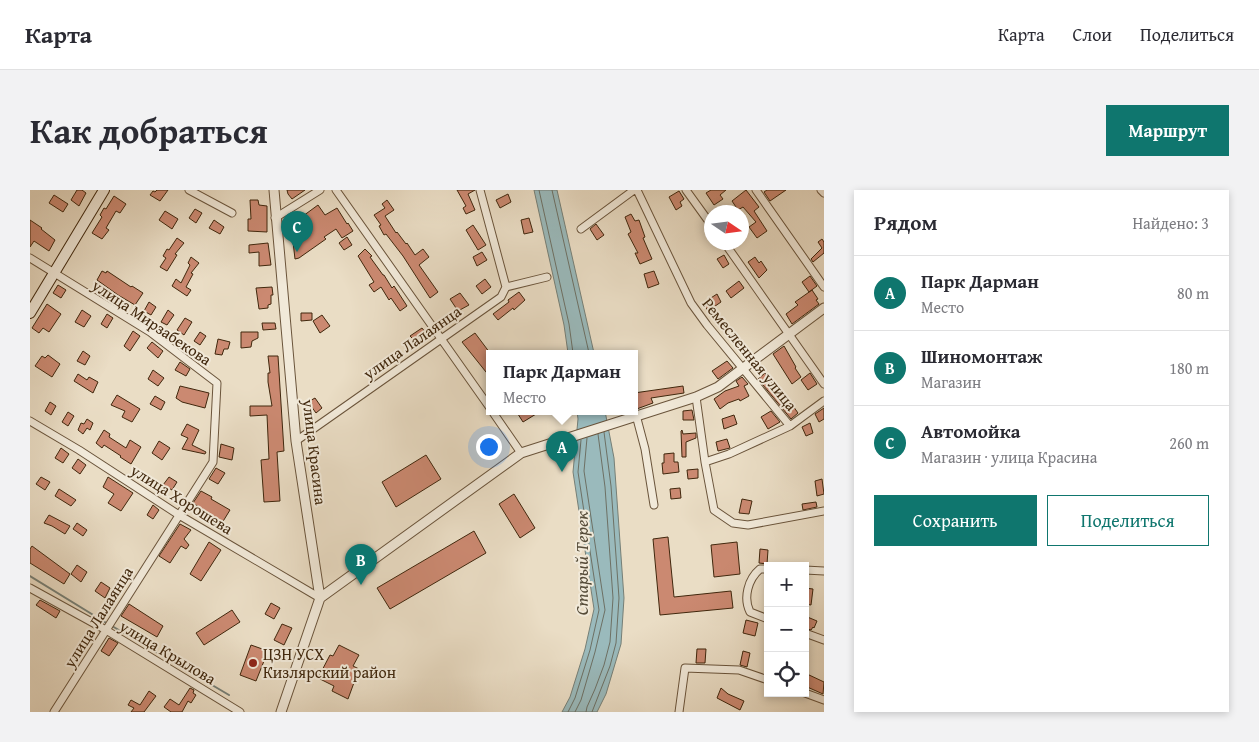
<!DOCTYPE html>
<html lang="ru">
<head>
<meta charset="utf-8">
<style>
  :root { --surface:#fff; --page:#f2f2f3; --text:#2b2b33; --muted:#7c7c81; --line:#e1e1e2; --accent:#0f766e }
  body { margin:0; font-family:"Gentium Book Plus",serif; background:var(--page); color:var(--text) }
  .controls { position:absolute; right:15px; bottom:15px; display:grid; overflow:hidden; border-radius:0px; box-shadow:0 2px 8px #0003 }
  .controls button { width:45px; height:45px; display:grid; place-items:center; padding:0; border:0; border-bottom:1px solid var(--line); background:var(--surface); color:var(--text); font:25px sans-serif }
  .compass { position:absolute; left:674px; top:15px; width:45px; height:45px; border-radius:50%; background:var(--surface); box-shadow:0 2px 8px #0003; rotate:103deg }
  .you { position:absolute; left:458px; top:256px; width:18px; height:18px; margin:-12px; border:4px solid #fff; border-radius:50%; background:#1a73e8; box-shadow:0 0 0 8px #1a73e833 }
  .badge { display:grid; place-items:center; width:32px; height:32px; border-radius:50%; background:var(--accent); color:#fff; font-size:16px; font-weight:700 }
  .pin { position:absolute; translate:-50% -41px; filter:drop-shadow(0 1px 2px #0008) }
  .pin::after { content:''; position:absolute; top:26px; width:18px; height:15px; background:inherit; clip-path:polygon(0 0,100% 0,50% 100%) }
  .popup { position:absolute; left:456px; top:160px; width:152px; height:65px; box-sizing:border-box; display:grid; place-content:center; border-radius:0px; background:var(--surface); filter:drop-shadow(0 1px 4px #0005); font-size:16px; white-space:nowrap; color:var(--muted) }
  .popup b { font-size:19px; color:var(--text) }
  .popup::after { content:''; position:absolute; left:50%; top:100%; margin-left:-10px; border:10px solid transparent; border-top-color:var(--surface) }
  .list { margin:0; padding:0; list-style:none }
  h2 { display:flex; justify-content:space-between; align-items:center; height:65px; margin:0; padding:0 20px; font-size:21px }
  h2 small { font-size:16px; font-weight:400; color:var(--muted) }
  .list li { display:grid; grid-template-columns:32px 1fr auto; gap:15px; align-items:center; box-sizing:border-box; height:75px; padding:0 20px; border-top:1px solid var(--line) }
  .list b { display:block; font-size:19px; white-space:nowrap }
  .list p { margin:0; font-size:16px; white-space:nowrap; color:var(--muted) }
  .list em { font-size:16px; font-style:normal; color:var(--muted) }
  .actions { display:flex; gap:10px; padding:15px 20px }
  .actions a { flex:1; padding:11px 0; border:1px solid var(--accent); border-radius:0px; text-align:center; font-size:18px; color:var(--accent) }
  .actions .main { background:var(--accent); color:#fff }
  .icon { flex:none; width:28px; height:28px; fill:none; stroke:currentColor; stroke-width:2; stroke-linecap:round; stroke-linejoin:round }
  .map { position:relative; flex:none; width:794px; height:522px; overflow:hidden; border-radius:0px }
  header { display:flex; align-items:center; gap:30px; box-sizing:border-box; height:70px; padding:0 25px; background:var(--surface); border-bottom:1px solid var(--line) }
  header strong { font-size:24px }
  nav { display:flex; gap:28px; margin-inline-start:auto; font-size:18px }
  .intro { display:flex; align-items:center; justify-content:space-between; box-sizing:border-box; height:120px; padding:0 30px }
  h1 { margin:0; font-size:35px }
  .button { padding:12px 22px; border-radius:0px; background:var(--accent); color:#fff; font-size:18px; font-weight:700 }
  main { display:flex; gap:30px; padding:0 30px }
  aside { flex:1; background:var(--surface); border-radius:0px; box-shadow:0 2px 8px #0003 }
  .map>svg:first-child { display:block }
  .water { fill:#9ababc; stroke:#767f76 }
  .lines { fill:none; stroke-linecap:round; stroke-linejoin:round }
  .shore { stroke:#6d7064; stroke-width:1 }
  .stream { stroke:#767f76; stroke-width:2 }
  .building { fill:#cb8971; stroke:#40270d }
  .minor-casing { stroke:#6a543b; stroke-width:9 }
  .tertiary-casing { stroke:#6a543b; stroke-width:11 }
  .secondary-casing { stroke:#40270d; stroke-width:12 }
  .minor { stroke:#f1e9d9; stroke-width:7 }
  .tertiary { stroke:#f1e9d9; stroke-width:9 }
  .secondary { stroke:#f1e9d9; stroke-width:10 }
  .poi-dot { fill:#8f2418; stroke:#f1e9d9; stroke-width:2 }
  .labels { text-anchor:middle; stroke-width:4; stroke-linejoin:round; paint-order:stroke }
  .street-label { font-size:16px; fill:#40270d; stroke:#f1e9d9 }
  .poi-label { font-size:16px; fill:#40270d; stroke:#f1e9d9; text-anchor:start }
  .water-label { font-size:18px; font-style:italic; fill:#564c39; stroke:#f1e9d9 }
</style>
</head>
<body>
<header>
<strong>Карта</strong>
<nav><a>Карта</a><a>Слои</a><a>Поделиться</a></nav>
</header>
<div class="intro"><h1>Как добраться</h1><a class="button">Маршрут</a></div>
<main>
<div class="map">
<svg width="794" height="522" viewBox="0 0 794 522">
  <rect width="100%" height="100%" fill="#eaddc5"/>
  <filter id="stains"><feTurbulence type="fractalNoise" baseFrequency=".004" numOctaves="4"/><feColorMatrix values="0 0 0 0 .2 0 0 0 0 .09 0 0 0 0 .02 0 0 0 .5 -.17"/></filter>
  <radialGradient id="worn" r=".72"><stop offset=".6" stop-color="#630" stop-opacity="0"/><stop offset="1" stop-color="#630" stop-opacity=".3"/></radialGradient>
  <path class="water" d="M504 0H527L564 163H538L534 135Z
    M547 221H575L584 268 594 408 591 454 576 504 567 522H532L540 507 555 459 564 419 543 282 548 229Z"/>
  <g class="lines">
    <path class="shore" d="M509 0 539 134 543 163
      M522 0 559 163
      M538 522 545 508 560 460 569 420 548 282 551 250
      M545 522 551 510 565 462 575 420 554 281 557 248
      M556 522 557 517 565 499 574 475 580 452 583 408 575 297 568 244
      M562 522 580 476 586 453 589 408 581 296 574 242"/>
    <path class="stream" d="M0 386 78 434
      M82 436 199 505"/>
  </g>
  <path class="building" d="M47 0H52L56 3 49 16 41 10Z
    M127 0H138L130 11 120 5 123 1 125 2Z
    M257 0H275L262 9 258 4Z
    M427 0H445L438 4 445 20 436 24 433 18 436 16Z
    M681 0H696L690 5 693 9 684 15 676 3Z
    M716 0 729 17 724 21 737 41 727 48 719 37 726 32 713 17 708 20 702 11Z
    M737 0H756L740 11 734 2Z
    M649 1 654 9 650 12 652 16 646 20 639 7Z
    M478 4 481 12 470 18 466 10Z
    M24 5 38 14 33 22 19 13Z
    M84 6 96 14 90 23 86 21 76 38 79 40 72 49 62 43 72 27 70 25 74 18 76 19Z
    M220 10H228L229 15 237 16V42L218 41V29H221Z
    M357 10 364 20 355 26 366 43 367 42 376 54 377 53 385 65 393 59 399 67 389 75 408 102 400 108 373 66 356 44 354 45 349 36 351 35 344 25 355 18 352 14Z
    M288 15 295 25 307 18 317 34 318 33 323 41 312 48 306 39 294 47 296 49 269 68 265 69 262 43 265 42 262 28 273 26Z
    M165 19 172 23 166 33 159 28Z
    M135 21 148 29 142 39 129 30Z
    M601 24 605 31 609 30 615 47 613 48 622 69 610 74 605 63H608L598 44 601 42 595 27Z
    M499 28 503 42 494 44 491 30Z
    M0 30 12 38 11 39 25 50 19 61 4 51 0 57Z
    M184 30 194 37 190 44 179 38Z
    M566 34 574 45 567 50 560 39Z
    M443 35 456 55 448 60 436 40Z
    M317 47 322 55 314 60 309 53Z
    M147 48 154 53 145 64 147 65 137 81 130 77 136 68 133 66 137 59 139 60Z
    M792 49 794 52V63L783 72 781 69 792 58 788 52Z
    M238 53 241 75 229 76V62L219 63V55Z
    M335 59 342 66 340 67 353 85H354L362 98 364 96 377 116 370 121 361 108 359 110 351 97 344 102 339 95 344 92 328 66Z
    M452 62 457 70 447 76 443 67Z
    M694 65 699 74 693 78 687 69Z
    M161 67 169 73 161 83 163 84 156 97 161 100 157 106 142 96 146 89 151 93 160 75 158 73Z
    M725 67 729 73 731 71 737 80 729 88 718 72Z
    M72 81 76 83 77 81 101 97 102 96 113 103 105 115 88 105 67 90Z
    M624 81 629 94 618 98 614 84Z
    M780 86 787 96 779 102 772 92Z
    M455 89 461 97 452 104 446 96Z
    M709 91 714 98 701 108 696 101Z
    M28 95 36 100 31 108 23 103Z
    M242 97 243 105H241V114L238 115V118L229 119 226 98Z
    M782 100 788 109 786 110 789 114 762 134 756 124 768 115 765 112Z
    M489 102 495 110 484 120 483 118 468 130 463 124 479 112 478 110Z
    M430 103 439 115 428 121 420 109Z
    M687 104 691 112 678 121 673 113Z
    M119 112 126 117 121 125 114 121Z
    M17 114 31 124 19 142 13 138 9 143 2 138Z
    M52 120 61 126 54 137 45 132Z
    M138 120 144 125 137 135 131 132Z
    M271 123H282V130L271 131Z
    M77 124 83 128 77 138 71 134Z
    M292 125 300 136 290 143 283 131Z
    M155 128 162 132 154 145 147 140Z
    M232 133H245L246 139 233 140Z
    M392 138 396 143 385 151 380 146Z
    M103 141 110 146 100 161 94 156Z
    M170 142 176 146 170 155 164 151Z
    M211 142H228V148L222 151 221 157 211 158Z
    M445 143 460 163V187L432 152Z
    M188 149 200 152 198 159H194L192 165 185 164Z
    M122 152 133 161 128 168 117 158Z
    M754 156 766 177 765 178 771 187 762 194 743 164Z
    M53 161 60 166 55 175 47 171Z
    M18 165 30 174 22 187 5 176 12 166 15 168Z
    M238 166H248L254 261 247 262 250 311 234 312 231 270 239 269 237 225 220 226V216H242L238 192V183H240Z
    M697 171 703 178 688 189 682 181Z
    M150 172 160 179 156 186 145 180Z
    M123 180 134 188 128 196 118 189Z
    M735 183 752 208 756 206 768 223 761 229 728 189Z
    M780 183 787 194 778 200 771 190Z
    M48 184 57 190 59 187 68 192 63 203 44 191Z
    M712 187 718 194 714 196 719 206 710 211 709 209 698 213 690 219 684 209 695 201 709 196 706 191Z
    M150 196 179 203 175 218 152 212 146 208Z
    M653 196 654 203 621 208 623 213 604 220V203Z
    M87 205 110 219 102 232 92 227 95 221 81 215Z
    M125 206 135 212 131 220 120 214Z
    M285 208 292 218 286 223 278 212Z
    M20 212 26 216 21 225 15 221Z
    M794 218V229L789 232 785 224Z
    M662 220 664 230H653V221Z
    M486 221H511L493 232Z
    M741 221 750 232 738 239 731 227Z
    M38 222 44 226 38 236 32 232Z
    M704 225 707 234 694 239 692 229Z
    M57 229 63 233 60 240 57 238 53 244 48 240 51 233 54 234Z
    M780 233 783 243 776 246 772 237Z
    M157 234 169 240 162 255 176 262 175 264 152 259 158 248 151 245Z
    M74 240 80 244 79 247 96 258 100 250 111 257 101 274 90 267 91 266 74 255 72 258 66 253Z
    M652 240 653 244 666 243V248L656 252V267H652L651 241Z
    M697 249 700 258 688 261 686 252Z
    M129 251 140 258 132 270 122 263Z
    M191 254 204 258 202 270 189 267Z
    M31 258 39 264 33 273 25 268Z
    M644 263V272H648L649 282 633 284 632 273H634V264Z
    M396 265 411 289 366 317 352 292Z
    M48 269 56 275 50 284 42 278Z
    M186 278 195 283 188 294 179 289Z
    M668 279V288L658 289 657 280Z
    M11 287 20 292 15 300 6 294Z
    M78 287 103 303 91 321 78 313 84 304 73 297Z
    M139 287 147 292 142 300 133 295Z
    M792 289 794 304 787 306 785 291Z
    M650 298 651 308 641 309 640 299Z
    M29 299 46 310 41 316 25 306Z
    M171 301 182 307 181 309 200 320 192 333 163 313Z
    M484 304 505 338 490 348 469 314Z
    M712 309 722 311 719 324 709 323Z
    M786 312 787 317 773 320 772 314Z
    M123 315 129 320 123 329 117 325Z
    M19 325 40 336 35 344 22 336 14 333Z
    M47 333 57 340 53 346 43 339Z
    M150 334 161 340 154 349 159 355 156 359 151 356 140 373 129 366Z
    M444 341 456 363 360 419 347 398Z
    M638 347 644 407 701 401 703 418 630 425 623 349Z
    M179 352 191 360 171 391 160 384Z
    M707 352 710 384 684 387 681 355Z
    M2 356 40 384 34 394 0 373V359Z
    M730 359 738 360 737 374 729 373Z
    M47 375 57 382 51 392 41 384Z
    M71 392 80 398 75 408 65 401Z
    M775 398 783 399 781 415 775 414Z
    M10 410 30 421 26 428 6 415Z
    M241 413 250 418 244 429 235 424Z
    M99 414 133 436 127 447 91 426Z
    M202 420 210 432 174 455 166 443Z
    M775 426 787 431 784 438 783 437 781 440 775 438Z
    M716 430 728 433 725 446 713 443Z
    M252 434 262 438 254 455 244 450Z
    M79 448 88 453 79 466 71 461Z
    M221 455 238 461 226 491 210 485Z
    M309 455 329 465 323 476 329 479 318 509 302 501 304 496 288 488 300 465 303 466Z
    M667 459H676L675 473H666Z
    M713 461 720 463 717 477 710 475Z
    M777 484 794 492 793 504 775 496Z
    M160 498 164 500 163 503 166 505 161 513 158 511 152 522H141L134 517 140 509 149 515Z
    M691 498 698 504 714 511 710 520 687 508Z
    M119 501 126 506 114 522H101L104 518 98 515 101 510 110 515Z"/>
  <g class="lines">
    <g class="minor-casing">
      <path id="minor" d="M159 0 202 23
        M306 0 460 218
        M450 0 476 97
        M607 0 661 113 677 135 760 236
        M656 0 682 36
        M726 0 794 97
        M791 0 794 3
        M245 28 290 0
        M551 39 604 0
        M694 52 794 194
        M0 68 120 142 187 193 183 272 24 522
        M666 207 675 272 684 320 703 333 718 335 794 321
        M462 221 491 263
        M606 225 615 259 624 315
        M0 231 49 260 149 325 290 408
        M266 251 471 107 476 97 517 87
        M675 272 699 264 760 236 794 211
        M738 379H730C718 389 713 408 720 422L738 429
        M775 380 794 381
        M0 398 76 440 210 522
        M775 443 794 450
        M775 503 794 510
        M649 522 655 478 709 480 738 490"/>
    </g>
    <g class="tertiary-casing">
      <path id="tertiary" d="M244 0 266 251 290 408 251 522
        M290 408 491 263 666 207 688 197 794 118"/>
    </g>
    <g class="secondary-casing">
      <path id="secondary" d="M0 123 74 0"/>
    </g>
    <use href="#minor" class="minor"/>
    <use href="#tertiary" class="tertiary"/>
    <use href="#secondary" class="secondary"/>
  </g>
  <circle class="poi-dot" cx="223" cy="473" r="5"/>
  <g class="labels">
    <g class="street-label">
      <text transform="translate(122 132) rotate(34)" y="6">улица Мирзабекова</text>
      <text transform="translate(382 152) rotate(-35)" y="6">улица Лалаянца</text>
      <text transform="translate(720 164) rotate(51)" y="6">Ремесленная улица</text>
      <text transform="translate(285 262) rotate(83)" y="6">улица Красина</text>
      <text transform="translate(152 309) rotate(32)" y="6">улица Хорошева</text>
      <text transform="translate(68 427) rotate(-58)" y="6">улица Лалаянца</text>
      <text transform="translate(138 462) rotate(31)" y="6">улица Крылова</text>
    </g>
    <g class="poi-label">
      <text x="233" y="470">ЦЗН УСХ<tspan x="233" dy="18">Кизлярский район</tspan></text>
    </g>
    <g class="water-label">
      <text transform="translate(552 373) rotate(-90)" y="6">Старый Терек</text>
    </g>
  </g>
  <rect width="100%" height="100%" filter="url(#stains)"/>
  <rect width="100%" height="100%" fill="url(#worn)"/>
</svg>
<div class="controls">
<button>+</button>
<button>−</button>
<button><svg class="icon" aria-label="locate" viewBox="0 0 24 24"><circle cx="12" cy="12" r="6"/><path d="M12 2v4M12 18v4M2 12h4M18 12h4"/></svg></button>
</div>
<svg class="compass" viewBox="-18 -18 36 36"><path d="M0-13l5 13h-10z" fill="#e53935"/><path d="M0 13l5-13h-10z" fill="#7c7c81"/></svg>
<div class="you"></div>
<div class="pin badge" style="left:532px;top:282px">A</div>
<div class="popup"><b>Парк Дарман</b>Место</div>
<div class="pin badge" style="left:331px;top:395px">B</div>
<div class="pin badge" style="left:267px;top:62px">C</div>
</div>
<aside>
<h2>Рядом<small>Найдено: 3</small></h2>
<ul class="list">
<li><span class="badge">A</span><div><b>Парк Дарман</b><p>Место</p></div><em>80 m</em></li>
<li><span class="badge">B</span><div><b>Шиномонтаж</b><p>Магазин</p></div><em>180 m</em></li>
<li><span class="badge">C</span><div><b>Автомойка</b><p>Магазин · улица Красина</p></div><em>260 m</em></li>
</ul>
<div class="actions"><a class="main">Сохранить</a><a>Поделиться</a></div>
</aside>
</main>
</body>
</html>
